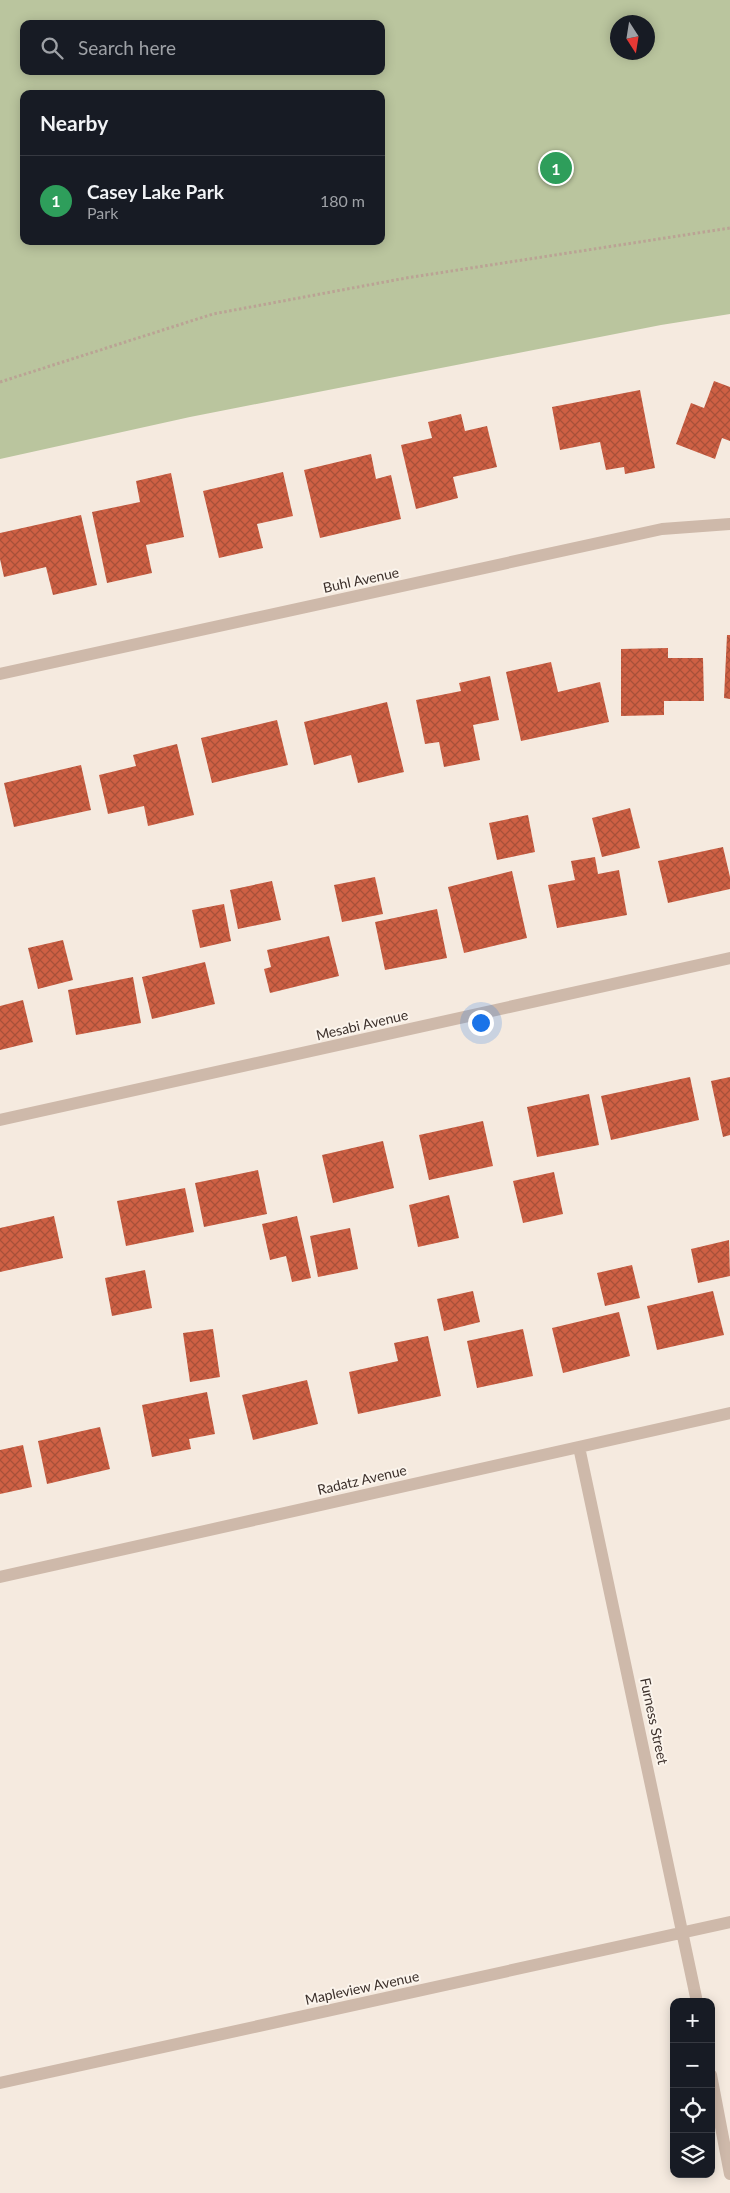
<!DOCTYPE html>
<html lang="en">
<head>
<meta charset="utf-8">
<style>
  :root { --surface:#171b24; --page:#242831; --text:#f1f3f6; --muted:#9ea1a6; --line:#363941; --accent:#91b0b2 }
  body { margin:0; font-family:Lato,sans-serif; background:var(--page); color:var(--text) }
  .controls { position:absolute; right:15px; bottom:15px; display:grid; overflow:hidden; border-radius:10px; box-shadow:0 2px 12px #0003 }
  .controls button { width:45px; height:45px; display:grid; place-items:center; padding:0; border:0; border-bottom:1px solid var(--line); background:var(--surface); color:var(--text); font:25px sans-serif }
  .compass { position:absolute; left:610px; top:15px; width:45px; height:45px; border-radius:50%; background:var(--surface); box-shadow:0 2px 12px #0003; rotate:168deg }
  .you { position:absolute; left:480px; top:1022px; width:18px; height:18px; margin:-12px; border:4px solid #fff; border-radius:50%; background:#1a73e8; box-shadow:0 0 0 8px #1a73e833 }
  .badge { display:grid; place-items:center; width:32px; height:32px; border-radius:50%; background:var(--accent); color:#fff; font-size:16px; font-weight:700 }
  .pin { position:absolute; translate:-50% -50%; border:2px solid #fff; box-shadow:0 1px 5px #0006 }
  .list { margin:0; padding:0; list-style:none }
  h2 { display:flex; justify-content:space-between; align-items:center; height:65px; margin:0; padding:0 20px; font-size:21px }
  h2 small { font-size:16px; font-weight:400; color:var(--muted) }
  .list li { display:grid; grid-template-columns:32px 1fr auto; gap:15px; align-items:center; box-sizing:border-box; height:90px; padding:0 20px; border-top:1px solid var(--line) }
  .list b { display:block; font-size:19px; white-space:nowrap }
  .list p { margin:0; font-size:16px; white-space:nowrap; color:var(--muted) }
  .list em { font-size:16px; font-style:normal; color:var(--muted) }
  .icon { flex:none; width:28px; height:28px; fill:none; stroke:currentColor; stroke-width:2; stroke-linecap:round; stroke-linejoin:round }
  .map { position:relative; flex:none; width:730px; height:2193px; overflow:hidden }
  .search { position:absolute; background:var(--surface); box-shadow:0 2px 12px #0003; left:20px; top:20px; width:365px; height:55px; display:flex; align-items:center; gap:12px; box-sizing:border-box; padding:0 18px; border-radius:10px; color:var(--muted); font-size:19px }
  .panel { position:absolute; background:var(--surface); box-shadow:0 2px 12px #0003; left:20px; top:90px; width:365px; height:155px; border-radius:10px }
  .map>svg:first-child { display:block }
  .park { fill:#bac59e; fill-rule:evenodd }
  .building { fill:url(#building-cross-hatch) }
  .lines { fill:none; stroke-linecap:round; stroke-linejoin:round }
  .path { stroke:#baa394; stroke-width:3; stroke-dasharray:2.5 2.5; stroke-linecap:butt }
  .minor { stroke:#ceb9aa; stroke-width:12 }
  .labels { text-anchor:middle; stroke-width:4; stroke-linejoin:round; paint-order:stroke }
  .street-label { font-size:14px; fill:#3b2f2a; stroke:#fbf4ec }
</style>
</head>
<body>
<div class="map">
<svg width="730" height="2193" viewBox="0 0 730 2193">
  <defs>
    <pattern id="building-cross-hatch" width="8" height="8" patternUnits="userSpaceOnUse" patternTransform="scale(1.25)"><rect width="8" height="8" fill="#ce6044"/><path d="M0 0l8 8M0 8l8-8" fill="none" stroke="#a85039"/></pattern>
  </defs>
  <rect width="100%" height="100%" fill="#f5eadf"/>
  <path class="park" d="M0 0H730V314L661 325 190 417 0 459ZM618 22H648V52H618ZM24 24H381V71H24ZM24 94H381V241H24Z"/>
  <path class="building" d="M714 381 730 387V441L722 438 715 459 676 444 691 403 704 408Z
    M640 390 655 468 625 474 624 467 606 470 600 442 560 450 552 407Z
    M461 414 465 431 487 426 497 467 453 477 458 498 416 509 401 445 432 438 428 422Z
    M371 454 376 479 391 475 401 519 320 538 304 470Z
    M283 472 293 516 257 524 263 548 219 558 203 491Z
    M171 473 184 537 146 545 152 573 107 583 92 512 140 502 136 481Z
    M81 515 97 585 53 595 46 567 4 577 0 559V533Z
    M727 635H730V699L724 698Z
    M668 648V658H703L704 701H664V715L621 716V649Z
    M551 662 558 692 600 682 609 722 521 741 506 672Z
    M490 676 499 720 473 725 480 760 444 767 439 742 425 744 416 700 461 691 459 683Z
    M387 702 404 772 358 783 351 755 314 765 304 722Z
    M277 720 288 765 212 783 201 738Z
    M177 744 194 815 148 826 144 806 108 814 99 775 136 766 133 755Z
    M81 765 91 810 14 827 4 783Z
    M630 808 640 848 602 857 592 818Z
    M528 815 535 852 497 860 489 823Z
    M723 847 730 877V889L668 903 658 861Z
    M595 857 598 874 619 870 627 915 557 928 548 885 575 880 571 861Z
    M512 871 527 938 464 953 448 887Z
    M375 877 383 914 342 922 334 885Z
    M272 881 281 920 238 929 230 890Z
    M224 904 231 941 200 948 192 910Z
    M437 909 447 958 385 970 375 922Z
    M329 936 339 976 270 993 264 969 271 967 267 950Z
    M63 940 73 980 38 989 28 948Z
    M205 962 215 1004 152 1019 142 977Z
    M133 977 141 1023 76 1035 68 990Z
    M23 1000 33 1042 0 1050V1006Z
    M690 1077 699 1120 611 1140 601 1096Z
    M730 1077V1135L723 1137 711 1081Z
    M589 1094 599 1145 537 1157 527 1107Z
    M483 1121 493 1166 429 1180 419 1135Z
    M383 1141 394 1188 333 1203 322 1155Z
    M258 1170 267 1214 204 1227 195 1183Z
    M554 1172 563 1214 523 1223 513 1181Z
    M185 1188 194 1232 126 1246 117 1201Z
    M449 1195 459 1238 418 1247 409 1205Z
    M54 1216 63 1258 0 1272V1228Z
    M297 1216 311 1278 292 1282 286 1256 270 1260 262 1224Z
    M350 1228 358 1269 318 1277 310 1236Z
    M729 1240 730 1276 698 1283 691 1249Z
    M632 1265 640 1298 605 1306 597 1273Z
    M145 1270 152 1308 112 1316 105 1278Z
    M473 1291 480 1322 444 1331 437 1299Z
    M713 1291 724 1335 657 1350 647 1306Z
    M619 1312 630 1356 563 1373 552 1328Z
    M213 1329 220 1377 190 1382 183 1333Z
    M523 1329 533 1376 477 1388 467 1341Z
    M428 1336 441 1396 358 1414 349 1372 398 1361 394 1343Z
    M307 1380 318 1424 253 1440 242 1395Z
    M207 1392 215 1434 189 1439 191 1449 152 1457 142 1405Z
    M100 1427 110 1469 47 1484 38 1441Z
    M23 1445 32 1487 0 1494V1450Z"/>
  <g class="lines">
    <path class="path" d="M0 382 213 314 406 278 730 228"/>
    <path class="minor" d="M0 674 662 529 730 524
      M0 1120 730 958
      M579 1447 697 2002
      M0 1577 730 1413
      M711 2075 730 2174
      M0 2083 730 1922"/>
  </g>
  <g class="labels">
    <g class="street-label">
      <text transform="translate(361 580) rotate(-12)" y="5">Buhl Avenue</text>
      <text transform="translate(362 1025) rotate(-13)" y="5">Mesabi Avenue</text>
      <text transform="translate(362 1480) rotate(-13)" y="5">Radatz Avenue</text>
      <text transform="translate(654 1721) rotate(78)" y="5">Furness Street</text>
      <text transform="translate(362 1988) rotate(-12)" y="5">Mapleview Avenue</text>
    </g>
  </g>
</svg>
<div class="controls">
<button>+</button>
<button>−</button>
<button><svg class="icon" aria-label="locate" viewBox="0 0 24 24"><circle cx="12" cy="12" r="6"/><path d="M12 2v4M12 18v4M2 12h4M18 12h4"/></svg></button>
<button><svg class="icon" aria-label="layers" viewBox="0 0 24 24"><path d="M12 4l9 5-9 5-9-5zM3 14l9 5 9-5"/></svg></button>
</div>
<svg class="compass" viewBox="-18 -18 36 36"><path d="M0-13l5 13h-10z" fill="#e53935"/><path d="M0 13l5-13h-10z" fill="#9ea1a6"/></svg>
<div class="you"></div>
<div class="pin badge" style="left:556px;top:168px;background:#2e9e5b">1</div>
<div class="search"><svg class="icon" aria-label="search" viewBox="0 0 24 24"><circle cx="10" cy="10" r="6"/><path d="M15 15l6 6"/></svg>Search here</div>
<section class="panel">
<h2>Nearby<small></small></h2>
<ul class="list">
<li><span class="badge" style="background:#2e9e5b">1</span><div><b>Casey Lake Park</b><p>Park</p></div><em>180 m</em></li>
</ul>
</section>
</div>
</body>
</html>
